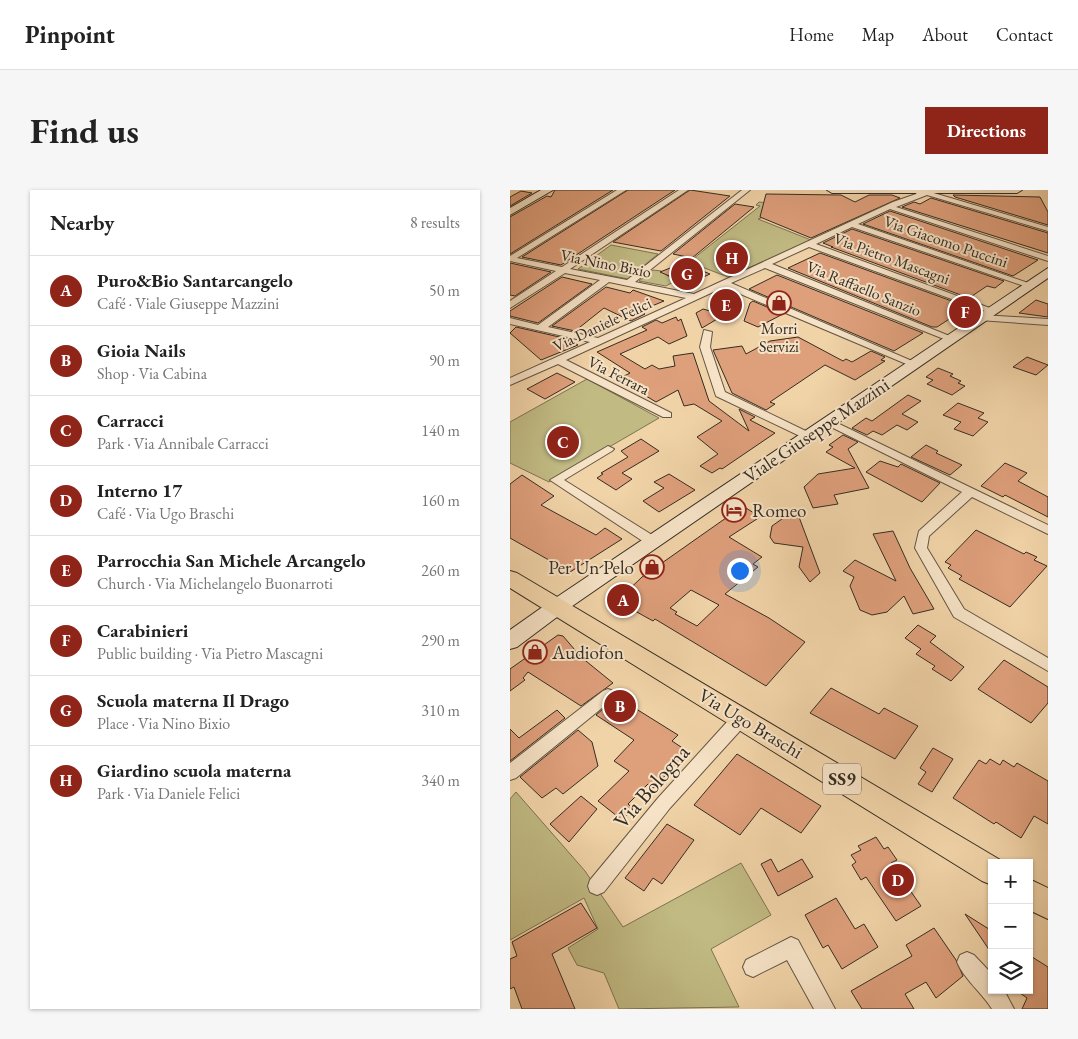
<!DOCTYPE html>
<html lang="en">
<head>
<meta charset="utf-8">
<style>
  :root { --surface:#fff; --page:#f6f6f6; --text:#222; --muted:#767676; --line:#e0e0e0; --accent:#8f2418 }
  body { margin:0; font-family:"EB Garamond",serif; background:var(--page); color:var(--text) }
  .controls { position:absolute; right:15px; bottom:15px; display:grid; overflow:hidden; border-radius:0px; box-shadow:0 1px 4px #0004 }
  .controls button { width:45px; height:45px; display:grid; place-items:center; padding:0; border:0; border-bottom:1px solid var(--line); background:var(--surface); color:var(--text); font:25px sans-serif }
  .you { position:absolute; left:229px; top:380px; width:18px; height:18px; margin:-12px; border:4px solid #fff; border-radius:50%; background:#1a73e8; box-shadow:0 0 0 8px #1a73e833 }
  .badge { display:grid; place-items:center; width:32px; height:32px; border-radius:50%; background:var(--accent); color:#fff; font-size:16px; font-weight:700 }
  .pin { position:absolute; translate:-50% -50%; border:2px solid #fff; box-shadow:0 1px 5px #0006 }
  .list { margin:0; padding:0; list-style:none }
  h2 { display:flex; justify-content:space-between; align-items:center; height:65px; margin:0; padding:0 20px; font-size:21px }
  h2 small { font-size:16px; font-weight:400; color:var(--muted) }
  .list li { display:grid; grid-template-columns:32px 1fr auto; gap:15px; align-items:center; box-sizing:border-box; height:70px; padding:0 20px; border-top:1px solid var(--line) }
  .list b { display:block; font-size:19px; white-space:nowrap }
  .list p { margin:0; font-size:16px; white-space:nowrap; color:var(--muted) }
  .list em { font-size:16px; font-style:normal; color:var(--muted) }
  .icon { flex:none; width:28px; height:28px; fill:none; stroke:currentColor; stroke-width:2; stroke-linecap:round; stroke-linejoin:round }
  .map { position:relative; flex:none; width:538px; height:819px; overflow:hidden; border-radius:0px }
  header { display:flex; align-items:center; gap:30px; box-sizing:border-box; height:70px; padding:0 25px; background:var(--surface); border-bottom:1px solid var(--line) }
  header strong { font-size:24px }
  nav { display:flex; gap:28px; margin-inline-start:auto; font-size:18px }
  .intro { display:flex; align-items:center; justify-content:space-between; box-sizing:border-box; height:120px; padding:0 30px }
  h1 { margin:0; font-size:35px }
  .button { padding:12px 22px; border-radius:0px; background:var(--accent); color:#fff; font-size:18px; font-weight:700 }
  main { display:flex; gap:30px; padding:0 30px }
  aside { flex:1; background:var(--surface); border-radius:0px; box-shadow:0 1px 4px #0004 }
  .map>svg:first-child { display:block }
  .green { fill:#c1ba83; stroke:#7b7453 }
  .building { fill:#de9f7b; stroke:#352d23; fill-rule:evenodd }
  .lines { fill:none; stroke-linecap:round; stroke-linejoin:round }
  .street-casing { stroke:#645644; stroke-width:2 }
  .secondary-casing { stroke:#352d23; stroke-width:2 }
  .primary-casing { stroke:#352d23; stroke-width:2 }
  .street { fill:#f6e2c6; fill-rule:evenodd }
  .secondary { fill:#f6e2c6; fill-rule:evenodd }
  .primary { fill:#f1d3a8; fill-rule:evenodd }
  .labels { text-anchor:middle; stroke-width:4; stroke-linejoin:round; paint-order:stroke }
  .far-street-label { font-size:16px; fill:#352d23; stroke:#f6e2c6 }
  .far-poi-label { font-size:16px; fill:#352d23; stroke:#f6e2c6 }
  .shield { fill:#f6e2c6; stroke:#6f6354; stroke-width:1 }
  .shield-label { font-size:18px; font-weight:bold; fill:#352d23 }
  .street-label { font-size:19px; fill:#352d23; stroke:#f6e2c6 }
  .poi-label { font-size:19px; fill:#352d23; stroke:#f6e2c6; text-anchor:start }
  .near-street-label { font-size:22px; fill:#352d23; stroke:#f6e2c6 }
</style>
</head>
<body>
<header>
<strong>Pinpoint</strong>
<nav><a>Home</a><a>Map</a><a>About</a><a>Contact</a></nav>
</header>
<div class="intro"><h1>Find us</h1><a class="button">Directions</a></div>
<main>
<aside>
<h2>Nearby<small>8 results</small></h2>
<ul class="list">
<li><span class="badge">A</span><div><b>Puro&amp;Bio Santarcangelo</b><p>Café · Viale Giuseppe Mazzini</p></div><em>50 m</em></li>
<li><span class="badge">B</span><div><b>Gioia Nails</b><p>Shop · Via Cabina</p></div><em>90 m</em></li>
<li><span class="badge">C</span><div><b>Carracci</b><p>Park · Via Annibale Carracci</p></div><em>140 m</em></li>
<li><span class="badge">D</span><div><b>Interno 17</b><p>Café · Via Ugo Braschi</p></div><em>160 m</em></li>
<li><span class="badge">E</span><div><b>Parrocchia San Michele Arcangelo</b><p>Church · Via Michelangelo Buonarroti</p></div><em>260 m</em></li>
<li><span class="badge">F</span><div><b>Carabinieri</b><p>Public building · Via Pietro Mascagni</p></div><em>290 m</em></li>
<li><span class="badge">G</span><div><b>Scuola materna Il Drago</b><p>Place · Via Nino Bixio</p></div><em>310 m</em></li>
<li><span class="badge">H</span><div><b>Giardino scuola materna</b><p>Park · Via Daniele Felici</p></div><em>340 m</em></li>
</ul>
</aside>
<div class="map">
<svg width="538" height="819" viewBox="0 0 538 819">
  <rect width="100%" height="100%" fill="#f1d3a8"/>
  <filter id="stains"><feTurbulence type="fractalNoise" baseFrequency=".004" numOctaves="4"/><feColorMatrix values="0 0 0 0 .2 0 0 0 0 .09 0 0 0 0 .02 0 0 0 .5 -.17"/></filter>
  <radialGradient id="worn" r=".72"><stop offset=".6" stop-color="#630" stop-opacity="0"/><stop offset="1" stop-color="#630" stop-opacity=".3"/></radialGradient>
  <path class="green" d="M249 12 285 15 248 29 301 50 218 87 179 72 250 16 246 15Z
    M101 55 148 64 118 89 68 79Z
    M143 80 151 81 165 91 156 96 129 91Z
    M77 189 149 228 39 292 0 273V232Z
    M6 602 75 681 113 737 231 673 261 725 201 759 229 817 109 819 94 783 67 775 58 758 88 739 74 708 0 750V609Z"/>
  <path class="building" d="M45 0H103L0 64V27L37 6 41 7Z
    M118 0H165L51 75 12 67Z
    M180 0 220 6 151 61 103 52Z
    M11 1 22 3 0 16V7Z
    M256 4 331 5 345 12 359 5H382L390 8 301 48 250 27Z
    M443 5 530 7 538 22V35L445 7Z
    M421 8 538 43V63L392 17 404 12 410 14Z
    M225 14 244 17 182 68 163 64Z
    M380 21 528 70 503 86 353 34Z
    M342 39 494 91 485 98 477 96 459 108 321 57H323L313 53Z
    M310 63 458 117 427 137H422L278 78Z
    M0 73 41 82 5 106 0 105Z
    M173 73 200 84 178 94 150 82Z
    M267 85 413 143 384 161 239 99Z
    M52 87 82 94 28 133 0 126V121Z
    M96 97 120 103 123 100 154 111 130 121 135 124 121 131 94 118 65 141 42 136Z
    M526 110 538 114V127L509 123Z
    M243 111 273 124 248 137 234 131 240 113Z
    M193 119 214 125 192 138 186 123Z
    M166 127 168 131 171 129 177 146 159 154 148 147 110 164 135 179 142 175 149 179 165 176 163 166 183 163 199 211 239 241 229 219 245 227 240 230 265 243 212 279 210 278 202 283 190 276 208 264 187 247 212 231 184 214 174 216 168 200 146 212 108 189 120 183 87 162 137 140 132 137 146 130 152 133Z
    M6 137 58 149 68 155 31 170 0 143Z
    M288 147 333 171 336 169 342 172 361 161 375 167 371 170 375 171 345 190 315 175 260 212 265 214 256 220 222 203 203 160 232 156 236 164 260 151Z
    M517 167 538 175 526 185 503 177Z
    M428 178 443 184 440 186 451 191 448 193 455 196 442 205 417 194 423 190 416 187Z
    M47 183 65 192 35 209 17 199Z
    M398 205 411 211 392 224 408 232 397 240 387 235 372 245 363 241 357 245 342 238 356 228 362 231Z
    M448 213 474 223 468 228 478 232 463 246 444 239 451 232 433 225Z
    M333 245 348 252 338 259 359 298 324 305 328 314 303 318 294 297 308 284 345 278 316 262 323 257 319 255Z
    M131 249 149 261 112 283 122 289 106 300 87 288 93 284 91 283 118 267 111 261Z
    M416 255 428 261 426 263 452 275 440 285 401 267Z
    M370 271 388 277 391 274 430 293 412 312 356 282Z
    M495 273 517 283 508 291 538 307V327L495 305 493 307 471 296Z
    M159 284 185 300 149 322 133 311 154 298 144 292Z
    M12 285 44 306 31 315 86 345 95 338 112 349 60 382 0 348V294Z
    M233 316 250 327 219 347 252 367 243 374 248 377 215 404 259 428 295 452 256 496 145 429 143 431 107 411 132 387ZM181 400 209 415 187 436 165 424 167 422 160 418Z
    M286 319 310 383 300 392 289 377 293 357 264 353 260 347 262 336Z
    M466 340 514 364 516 362 527 367 524 370 537 376 500 417 449 389 452 386 438 378 441 375 435 372Z
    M383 341 400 378 424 419 403 424 394 406 377 422 362 425 350 420 340 396 344 387 333 381 345 370 386 391 363 344Z
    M408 435 426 446 420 452 454 477 441 491 422 479 425 476 406 464 411 459 395 448Z
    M48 445 53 446 71 467 103 493 71 516 18 482 13 488 15 490 0 501V479Z
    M494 470 538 497V513L521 533 468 499Z
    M321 498 369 524 374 518 408 536 385 569 300 523Z
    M107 507 168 545 162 551 177 561 144 598 138 594 118 614 123 618 112 630 88 611 119 581 104 571 124 550 86 525Z
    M47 520 55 528 0 571V539L9 548Z
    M68 540 82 552 88 576 53 604 46 598 32 608 10 587Z
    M423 558 443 569 422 602 408 594 416 582 410 578Z
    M227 564 311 616 291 643 251 618 230 645 184 615Z
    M480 569 490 575 493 570 504 577 507 573 538 591V634L524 626 511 648 486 632 484 634 443 608 469 570 476 574Z
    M71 606 87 619 59 652 40 634Z
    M157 634 184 650 152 694 143 688 134 701 115 688Z
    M366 647 374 659 378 657 387 670 381 673 411 716 386 731 356 687 351 690 342 675 346 672 341 665 351 660 348 656Z
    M261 669 268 682 292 669 303 687 268 706 251 674Z
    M326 708 345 739 354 734 368 757 332 779 318 755 313 758 295 725Z
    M71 713 87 738 42 764 65 819H12L4 797 0 799V769L7 766 2 752Z
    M455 724 482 741V764Z
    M424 738 446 770 453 786 426 808 416 792 395 804 404 819H352L341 801 402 766 396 755Z
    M519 765 538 777V819H512L517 808 506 800H519Z"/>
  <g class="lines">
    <g class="street-casing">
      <path id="street" d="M107 0H116L7 68 52 77 169 0H178L60 79 117 90 232 0H240L125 92 184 104 383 12 406 4 407 2 417 1 538 37V41L417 5 386 17 538 66V71L380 19 348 34 524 95 517 97 342 37 306 54 488 121 480 123 299 57 262 74 447 149 439 151 255 78 221 93 409 174 401 176 214 97 56 170 161 223V227H153L48 174 0 195V188L80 152 0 134V128L28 135 90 90 55 83 0 118V111L46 81 0 71V66ZM99 92 176 108 88 148 38 137Z
        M472 125 538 129V135L469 130 467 128Z
        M194 140 202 142 200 157 215 202 302 244V248H294L206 206 190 157Z
        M319 229 538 335V344L462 307 419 346 417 358 454 419 538 468V481L444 427 405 358 409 341 452 302 315 234 314 232Z
        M98 256 104 259 102 261 54 290 147 348 148 351 147 354H137L40 290Z
        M98 499 103 501 106 505 103 509 6 588 0 590V573L93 501Z
        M232 520 238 522 240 527 238 532 160 618 94 702 87 705 80 702 78 696 80 690 148 608 226 522Z
        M281 747 288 750 325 819H304L277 770 243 787 236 784 233 777 236 770Z
        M457 762 464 765 482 784V800H494L504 819H482C472 803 454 789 447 772L450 765Z"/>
    </g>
    <g class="secondary-casing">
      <path id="secondary" d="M31 0H43L0 25V18Z
        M317 0H512L507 3H322Z
        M538 78V88L55 421 7 457 0 459V440L41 411Z"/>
    </g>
    <g class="primary-casing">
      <path id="primary" d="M0 381 7 383 492 671 482 673V695L472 691 0 398Z
        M519 689 538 698V729L519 720Z"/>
    </g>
    <use href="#street" class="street"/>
    <use href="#secondary" class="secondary"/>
    <use href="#primary" class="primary"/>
  </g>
  <defs>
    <g id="shop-ring" transform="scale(1.25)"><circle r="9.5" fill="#f6e2c6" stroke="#8f2418" stroke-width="1.5"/><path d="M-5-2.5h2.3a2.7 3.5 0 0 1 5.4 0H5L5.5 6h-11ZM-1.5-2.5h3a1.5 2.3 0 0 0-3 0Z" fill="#8f2418"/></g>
    <g id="hotel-ring" transform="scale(1.25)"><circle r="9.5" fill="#f6e2c6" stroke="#8f2418" stroke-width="1.5"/><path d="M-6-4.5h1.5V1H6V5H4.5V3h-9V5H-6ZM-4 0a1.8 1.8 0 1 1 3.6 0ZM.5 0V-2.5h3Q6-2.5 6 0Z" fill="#8f2418"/></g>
  </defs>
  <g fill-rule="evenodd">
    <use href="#shop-ring" x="269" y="113"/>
    <use href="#hotel-ring" x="224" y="320"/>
    <use href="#shop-ring" x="142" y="377"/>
    <use href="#shop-ring" x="25" y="462"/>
  </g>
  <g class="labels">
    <g class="far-street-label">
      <text transform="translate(436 51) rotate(19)" y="6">Via Giacomo Puccini</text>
      <text transform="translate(382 68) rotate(20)" y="6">Via Pietro Mascagni</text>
      <text transform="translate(96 73) rotate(11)" y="6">Via Nino Bixio</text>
      <text transform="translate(354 98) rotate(22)" y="6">Via Raffaello Sanzio</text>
      <text transform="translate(92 134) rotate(-25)" y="6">Via Daniele Felici</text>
      <text transform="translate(109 185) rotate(27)" y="6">Via Ferrara</text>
    </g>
    <g class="far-poi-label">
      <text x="269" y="144">Morri<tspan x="269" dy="18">Servizi</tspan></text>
    </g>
    <rect class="shield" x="313" y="573.5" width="38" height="31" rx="4"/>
    <g class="shield-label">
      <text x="332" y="595">SS9</text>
    </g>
    <g class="street-label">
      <text transform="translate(306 240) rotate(-34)" y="7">Viale Giuseppe Mazzini</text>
      <text transform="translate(241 533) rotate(31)" y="7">Via Ugo Braschi</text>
    </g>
    <g class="poi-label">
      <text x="242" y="327">Romeo</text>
      <text x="124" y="384" text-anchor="end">Per Un Pelo</text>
      <text x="42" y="469">Audiofon</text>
    </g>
    <g class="near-street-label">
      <text transform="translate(141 596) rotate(-49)" y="8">Via Bologna</text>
    </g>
  </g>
  <rect width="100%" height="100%" filter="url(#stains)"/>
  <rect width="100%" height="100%" fill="url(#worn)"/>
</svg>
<div class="controls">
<button>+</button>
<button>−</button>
<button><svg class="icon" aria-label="layers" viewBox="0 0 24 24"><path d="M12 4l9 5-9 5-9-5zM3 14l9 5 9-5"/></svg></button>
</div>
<div class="you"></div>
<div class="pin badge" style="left:113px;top:410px">A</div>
<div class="pin badge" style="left:110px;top:516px">B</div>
<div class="pin badge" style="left:53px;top:252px">C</div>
<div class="pin badge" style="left:388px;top:690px">D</div>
<div class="pin badge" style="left:216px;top:115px">E</div>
<div class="pin badge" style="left:455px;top:122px">F</div>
<div class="pin badge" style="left:177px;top:84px">G</div>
<div class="pin badge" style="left:222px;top:68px">H</div>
</div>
</main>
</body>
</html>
